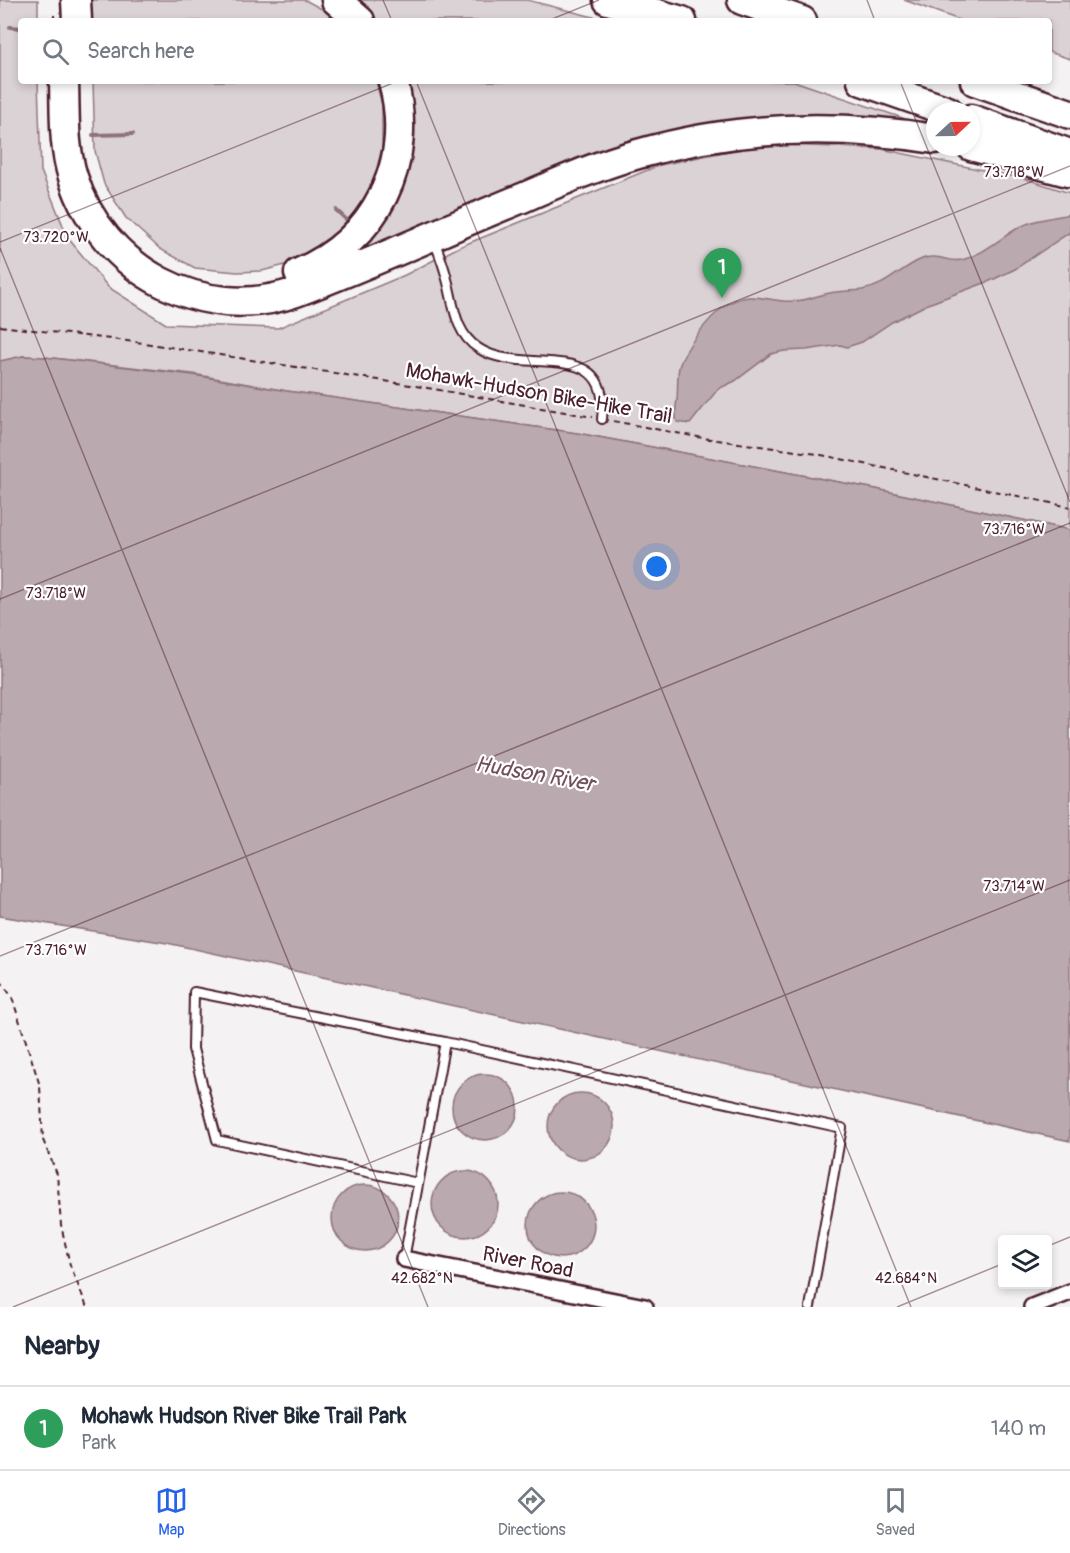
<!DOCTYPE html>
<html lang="en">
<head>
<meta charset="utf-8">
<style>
  :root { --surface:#fff; --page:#f2f2f3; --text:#1f2937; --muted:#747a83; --line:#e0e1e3; --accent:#2563eb }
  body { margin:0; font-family:Pangolin,sans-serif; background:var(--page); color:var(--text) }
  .controls { position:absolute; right:18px; bottom:18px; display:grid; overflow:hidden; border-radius:6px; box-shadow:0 3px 9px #0003 }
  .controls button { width:54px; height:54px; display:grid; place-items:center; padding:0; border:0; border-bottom:2px solid var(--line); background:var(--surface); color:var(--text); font:30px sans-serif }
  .compass { position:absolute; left:926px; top:102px; width:54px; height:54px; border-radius:50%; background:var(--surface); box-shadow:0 3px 9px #0003; rotate:68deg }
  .you { position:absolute; left:657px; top:567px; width:21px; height:21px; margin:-15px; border:4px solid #fff; border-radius:50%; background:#1a73e8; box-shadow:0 0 0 9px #1a73e833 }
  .badge { display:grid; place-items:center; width:39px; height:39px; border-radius:50%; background:var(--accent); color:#fff; font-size:20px; font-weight:700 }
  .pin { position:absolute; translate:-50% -50px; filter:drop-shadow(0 2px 3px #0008) }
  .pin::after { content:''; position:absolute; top:32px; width:21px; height:18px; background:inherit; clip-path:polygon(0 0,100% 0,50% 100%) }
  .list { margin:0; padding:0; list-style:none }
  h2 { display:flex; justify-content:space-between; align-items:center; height:78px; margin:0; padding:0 24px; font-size:26px }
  h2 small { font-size:20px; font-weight:400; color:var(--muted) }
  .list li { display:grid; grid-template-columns:39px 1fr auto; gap:18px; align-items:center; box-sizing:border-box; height:84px; padding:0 24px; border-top:2px solid var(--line) }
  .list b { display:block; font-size:22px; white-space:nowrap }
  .list p { margin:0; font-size:20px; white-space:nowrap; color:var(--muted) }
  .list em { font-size:20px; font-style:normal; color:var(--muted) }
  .icon { flex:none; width:33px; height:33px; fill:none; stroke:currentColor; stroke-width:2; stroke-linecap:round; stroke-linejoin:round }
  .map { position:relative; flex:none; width:1070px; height:1307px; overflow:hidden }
  .search { position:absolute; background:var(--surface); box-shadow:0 3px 9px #0003; left:18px; right:18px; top:18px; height:66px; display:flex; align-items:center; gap:15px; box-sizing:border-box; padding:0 21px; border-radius:6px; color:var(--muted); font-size:22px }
  .sheet { height:162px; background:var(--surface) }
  nav { display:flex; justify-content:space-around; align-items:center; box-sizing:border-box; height:84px; border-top:2px solid var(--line); background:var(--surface); font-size:16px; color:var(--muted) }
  nav a { display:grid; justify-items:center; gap:3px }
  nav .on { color:var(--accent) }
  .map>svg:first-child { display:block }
  .green { fill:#dbd2d5; stroke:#927880; stroke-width:1.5 }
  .water { fill:#baa9ae; stroke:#8d727a; stroke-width:1.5 }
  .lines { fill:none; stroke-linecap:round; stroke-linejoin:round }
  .stream { stroke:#8d727a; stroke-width:4 }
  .lane-casing { stroke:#4a1f2b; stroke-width:12 }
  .street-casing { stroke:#4a1f2b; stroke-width:20 }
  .highway-casing { stroke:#4a1f2b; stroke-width:33 }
  .path { stroke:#4a1f2b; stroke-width:2; stroke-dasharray:6 4.5; stroke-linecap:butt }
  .lane { stroke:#fff; stroke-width:8 }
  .street { stroke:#fff; stroke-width:15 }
  .highway { stroke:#fff; stroke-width:28 }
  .ticks { fill:none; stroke:#4a1f2b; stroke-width:1.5; stroke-opacity:0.45 }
  .labels { text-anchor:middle; stroke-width:4.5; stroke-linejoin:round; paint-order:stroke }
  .street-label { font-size:21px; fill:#4a1f2b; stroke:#fff }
  .water-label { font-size:22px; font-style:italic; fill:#714f59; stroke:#fff }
  .ticks-label { font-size:15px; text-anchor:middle; fill:#4a1f2b; stroke:#fff; stroke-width:4.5; stroke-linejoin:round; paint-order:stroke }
</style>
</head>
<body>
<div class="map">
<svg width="1070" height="1307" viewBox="0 0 1070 1307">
  <rect width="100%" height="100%" fill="#f4f2f2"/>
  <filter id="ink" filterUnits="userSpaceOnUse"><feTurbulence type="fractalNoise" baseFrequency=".0167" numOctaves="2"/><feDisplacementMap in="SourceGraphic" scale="12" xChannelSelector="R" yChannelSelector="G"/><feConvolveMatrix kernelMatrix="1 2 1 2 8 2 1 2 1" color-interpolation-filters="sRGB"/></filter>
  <g filter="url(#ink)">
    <path class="green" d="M0 0H38V21H21V81H38L41 171 68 238 108 287 166 324 278 328 405 275 459 247 660 165 763 144 881 149 1026 179 1070 193V530L876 489 577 433 287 391 193 374 44 357 23 356 0 361Z
      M90 0H305L337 17 340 21H91Z
      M350 0H527L609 21H369Z
      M904 0H1070V59L1049 52V21H962Z
      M93 81H376L382 105V148L372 187 347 222 319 250 285 265 262 271 237 272 195 268 160 249 126 218 104 184 95 151Z
      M403 81H794L935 129 787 119 345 262 357 249Z"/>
    <path class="water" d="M1070 214V232L1015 269 990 281 928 304 892 322 862 342 847 347 840 345 806 350 784 351 771 354 735 381 718 389 690 424 677 422C674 413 676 408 677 399 678 389 677 378 679 367 684 349 709 317 725 306 752 287 769 304 796 301 808 300 818 295 830 293 841 291 852 291 862 290 887 286 900 268 922 259 937 253 949 263 962 260 984 254 999 239 1018 228 1034 219 1052 218 1070 214Z
      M23 356 44 357 193 375 287 391 577 433 876 489 1070 530V1141L167 943 0 916V361Z
      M452 1107a33 33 0 1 1 66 0a33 33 0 1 1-66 0Z
      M548 1126a33 33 0 1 1 66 0a33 33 0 1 1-66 0Z
      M432 1204a33 33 0 1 1 66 0a33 33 0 1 1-66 0Z
      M332 1218a33 33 0 1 1 66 0a33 33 0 1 1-66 0Z
      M528 1225a33 33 0 1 1 66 0a33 33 0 1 1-66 0Z"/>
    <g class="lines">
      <path class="stream" d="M10 27 21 28
        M93 135 133 134
        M336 210 351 224"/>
      <g class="lane-casing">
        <path id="lane" d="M434 240C439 253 444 266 447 279 454 304 454 332 478 348 522 378 612 334 602 419
          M418 1183 217 1140 193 1049 194 992 445 1042
          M404 1259 445 1042 842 1128 810 1307"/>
      </g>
      <g class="street-casing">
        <path id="street" d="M404 1259 645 1307
          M1032 1307 1070 1292"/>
      </g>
      <g class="highway-casing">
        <path id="highway" d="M76 0 77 21
          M336 0 360 21
          M608 0 682 21
          M742 0 802 21
          M64 81C65 113 63 146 73 177 102 270 203 325 296 292 370 264 442 231 515 201 555 184 595 166 638 154 735 126 835 123 935 139
          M862 81 948 111
          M975 81 1070 114
          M971 119 1070 154
          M971 146 1068 172
          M299 273C376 240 415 163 393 81"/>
      </g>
      <path class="path" d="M54 21V12
        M0 326 144 343 416 386 593 417
        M613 421 703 438 817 454 1070 507
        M0 980 12 997 40 1086 43 1140 57 1174 61 1225 70 1265 87 1307"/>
      <use href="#lane" class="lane"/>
      <use href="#street" class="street"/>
      <use href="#highway" class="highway"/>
    </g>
  </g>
  <path class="ticks" d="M383 0 392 21M867 0 875 21M547 21 599 0M416 81 911 1307M900 81 1070 502M0 242 398 81M0 248 428 1307M0 599 1070 166M0 956 1070 523M1048 1246 1070 1237M13 1307 1070 880M897 1307 1002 1264"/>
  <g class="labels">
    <g class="street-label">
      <text transform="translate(539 393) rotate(10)" y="7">Mohawk-Hudson Bike-Hike Trail</text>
      <text transform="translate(528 1262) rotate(11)" y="7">River Road</text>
    </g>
    <g class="water-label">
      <text transform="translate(535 773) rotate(10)" y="8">Hudson River</text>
    </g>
  </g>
  <g class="ticks-label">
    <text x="1014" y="177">73.718°W</text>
    <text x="56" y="242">73.720°W</text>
    <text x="1014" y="534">73.716°W</text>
    <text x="56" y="598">73.718°W</text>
    <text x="1014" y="891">73.714°W</text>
    <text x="56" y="955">73.716°W</text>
    <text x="422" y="1283">42.682°N</text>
    <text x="906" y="1283">42.684°N</text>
  </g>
</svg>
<div class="controls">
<button><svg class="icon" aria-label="layers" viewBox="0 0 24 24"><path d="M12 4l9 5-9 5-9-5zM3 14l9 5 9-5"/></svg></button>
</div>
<svg class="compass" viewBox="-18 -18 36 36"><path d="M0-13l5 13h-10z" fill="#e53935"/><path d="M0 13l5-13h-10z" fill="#747a83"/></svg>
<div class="you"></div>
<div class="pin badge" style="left:722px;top:298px;background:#2e9e5b">1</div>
<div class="search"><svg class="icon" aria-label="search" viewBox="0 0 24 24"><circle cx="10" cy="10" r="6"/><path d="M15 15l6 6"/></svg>Search here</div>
</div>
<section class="sheet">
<h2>Nearby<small></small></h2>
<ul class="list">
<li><span class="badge" style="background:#2e9e5b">1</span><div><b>Mohawk Hudson River Bike Trail Park</b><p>Park</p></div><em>140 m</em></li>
</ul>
</section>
<nav>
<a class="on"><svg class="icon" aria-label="map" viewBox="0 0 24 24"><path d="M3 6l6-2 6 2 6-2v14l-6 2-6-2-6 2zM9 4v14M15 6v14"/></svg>Map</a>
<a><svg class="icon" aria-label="directions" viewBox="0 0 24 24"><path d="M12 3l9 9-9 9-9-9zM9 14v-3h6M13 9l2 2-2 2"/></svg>Directions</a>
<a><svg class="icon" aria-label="saved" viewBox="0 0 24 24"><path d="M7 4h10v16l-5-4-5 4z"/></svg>Saved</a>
</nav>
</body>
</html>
